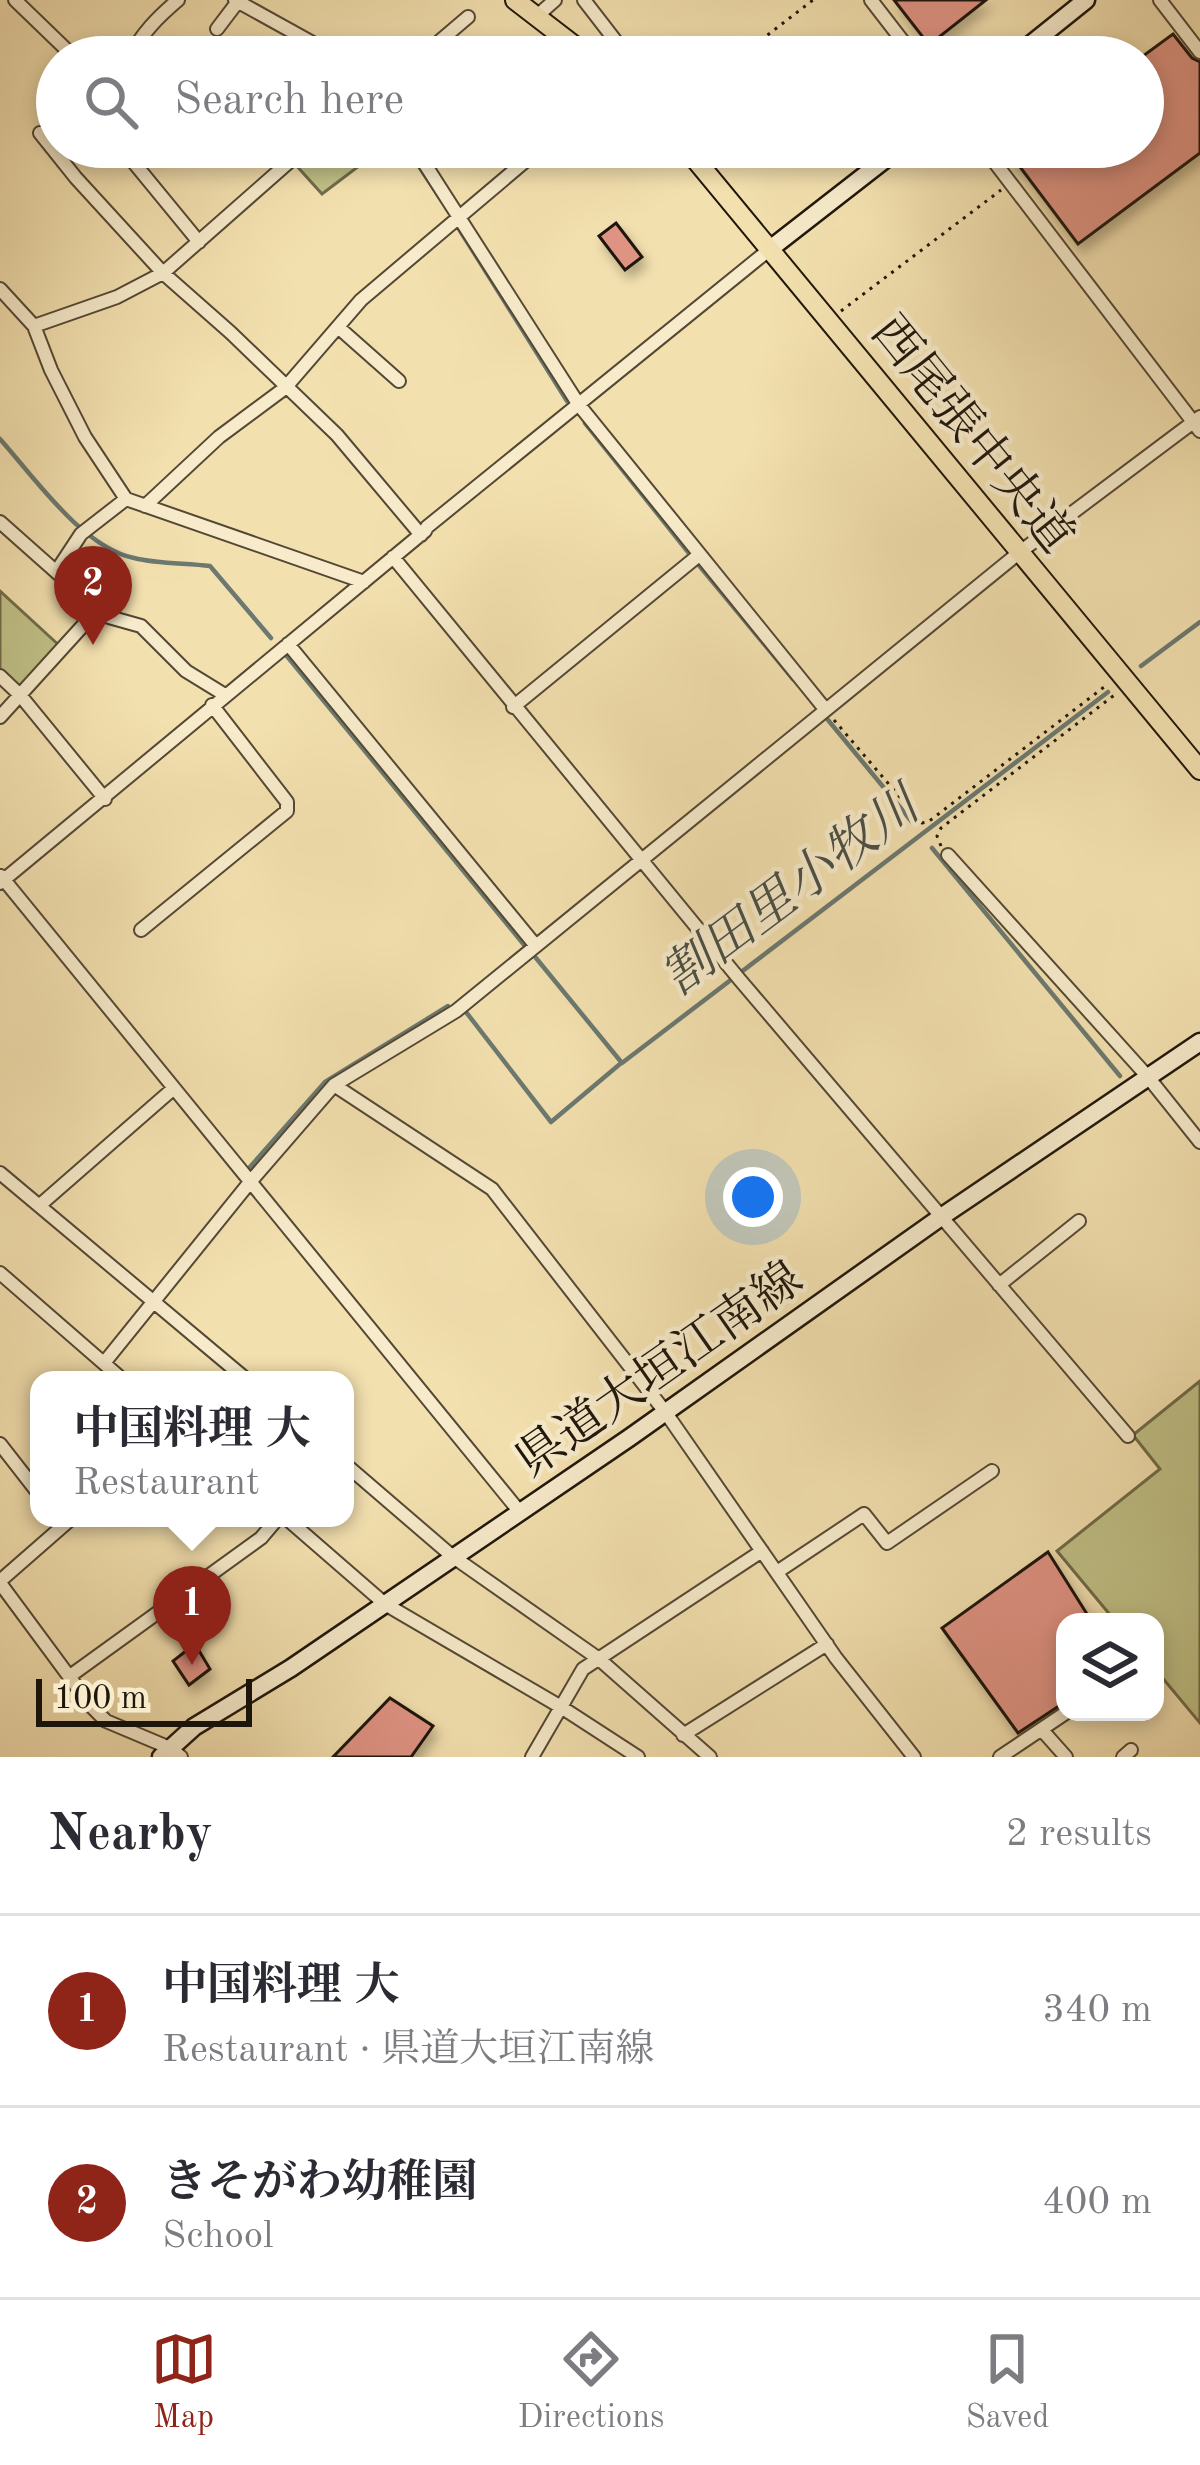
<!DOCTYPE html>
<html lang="en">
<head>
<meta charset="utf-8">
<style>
  :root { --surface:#fff; --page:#f2f2f3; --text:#2b2b33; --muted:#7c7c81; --line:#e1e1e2; --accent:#8f2418 }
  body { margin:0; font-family:"Old Standard TT","Noto Serif JP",serif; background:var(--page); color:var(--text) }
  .controls { position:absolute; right:36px; bottom:36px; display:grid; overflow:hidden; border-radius:24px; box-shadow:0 6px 18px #0003 }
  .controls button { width:108px; height:108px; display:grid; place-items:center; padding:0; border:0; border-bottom:3px solid var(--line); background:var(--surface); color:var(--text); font:60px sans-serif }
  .scale { position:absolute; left:36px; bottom:30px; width:216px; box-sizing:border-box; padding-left:12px; border:6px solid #1f160b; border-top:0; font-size:33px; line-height:42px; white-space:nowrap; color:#1f160b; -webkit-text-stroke:9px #f7ebcb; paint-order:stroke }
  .you { position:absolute; left:753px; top:1197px; width:42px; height:42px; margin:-30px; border:9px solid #fff; border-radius:50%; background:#1a73e8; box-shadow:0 0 0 18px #1a73e833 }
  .badge { display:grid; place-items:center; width:78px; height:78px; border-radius:50%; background:var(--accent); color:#fff; font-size:39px; font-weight:700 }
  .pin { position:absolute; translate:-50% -99px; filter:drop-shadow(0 3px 6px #0008) }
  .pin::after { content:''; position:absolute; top:63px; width:42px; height:36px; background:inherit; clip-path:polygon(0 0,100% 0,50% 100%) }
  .popup { position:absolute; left:30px; top:1371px; width:324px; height:156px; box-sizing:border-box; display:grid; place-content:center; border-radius:24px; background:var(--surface); filter:drop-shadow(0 3px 9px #0005); font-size:39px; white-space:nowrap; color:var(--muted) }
  .popup b { font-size:45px; color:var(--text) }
  .popup::after { content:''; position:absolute; left:50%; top:100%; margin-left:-24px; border:24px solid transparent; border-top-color:var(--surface) }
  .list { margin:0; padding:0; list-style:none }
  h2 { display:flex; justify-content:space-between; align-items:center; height:156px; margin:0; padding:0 48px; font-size:51px }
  h2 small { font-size:39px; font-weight:400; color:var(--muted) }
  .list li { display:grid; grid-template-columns:78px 1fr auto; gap:36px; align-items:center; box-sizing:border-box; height:192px; padding:0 48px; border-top:3px solid var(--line) }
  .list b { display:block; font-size:45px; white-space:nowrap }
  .list p { margin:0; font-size:39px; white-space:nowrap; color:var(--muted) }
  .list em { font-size:39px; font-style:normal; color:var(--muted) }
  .icon { flex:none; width:66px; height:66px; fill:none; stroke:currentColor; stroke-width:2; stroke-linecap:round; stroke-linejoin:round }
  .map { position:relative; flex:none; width:1200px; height:1757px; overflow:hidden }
  .search { position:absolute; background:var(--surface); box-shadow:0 6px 18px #0003; left:36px; right:36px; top:36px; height:132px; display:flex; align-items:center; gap:30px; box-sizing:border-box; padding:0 42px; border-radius:66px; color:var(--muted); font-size:45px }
  .sheet { height:540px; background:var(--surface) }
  nav { display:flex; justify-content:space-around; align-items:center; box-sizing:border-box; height:168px; border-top:3px solid var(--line); background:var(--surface); font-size:33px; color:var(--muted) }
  nav a { display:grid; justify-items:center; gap:6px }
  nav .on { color:var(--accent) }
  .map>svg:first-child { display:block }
  .green { fill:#c0c187; stroke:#706c49; stroke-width:3 }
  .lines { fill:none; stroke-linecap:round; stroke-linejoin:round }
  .stream { stroke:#6b7970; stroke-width:4.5 }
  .building { fill:#de9383; stroke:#1f160b; stroke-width:3; filter:url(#shadow) }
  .street-casing { stroke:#544834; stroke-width:16 }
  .secondary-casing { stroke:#1f160b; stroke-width:21 }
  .primary-casing { stroke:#1f160b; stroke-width:22 }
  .path { stroke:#1f160b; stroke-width:3; stroke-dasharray:3 6; stroke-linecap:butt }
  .street { stroke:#f7ebcb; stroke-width:12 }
  .secondary { stroke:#f7ebcb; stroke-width:16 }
  .primary { stroke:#f3e0af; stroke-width:18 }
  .labels { text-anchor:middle; stroke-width:9; stroke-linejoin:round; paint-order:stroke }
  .street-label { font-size:48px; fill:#1f160b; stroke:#f7ebcb }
  .water-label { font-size:51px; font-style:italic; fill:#4b5046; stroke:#f7ebcb }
</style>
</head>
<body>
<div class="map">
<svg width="1200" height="1757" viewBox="0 0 1200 1757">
  <defs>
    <filter id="shadow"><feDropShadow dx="4.5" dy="8" stdDeviation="6" flood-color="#0004"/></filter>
  </defs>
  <rect width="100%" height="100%" fill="#f3e0af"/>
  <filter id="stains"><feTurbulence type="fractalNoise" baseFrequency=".00167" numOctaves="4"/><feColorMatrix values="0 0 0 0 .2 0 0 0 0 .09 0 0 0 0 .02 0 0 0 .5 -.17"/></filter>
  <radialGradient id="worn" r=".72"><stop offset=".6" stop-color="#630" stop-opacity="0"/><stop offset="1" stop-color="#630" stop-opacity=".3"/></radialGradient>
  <path class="green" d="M316 147H351L363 163 322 194 294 163Z
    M0 591 62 648 20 695 0 673Z
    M1200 1381V1723L1155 1669V1622H1116L1057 1551 1160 1469 1133 1435Z"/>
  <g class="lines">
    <path class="stream" d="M409 151 442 201
      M459 229 567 401
      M585 423 688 552
      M0 439C34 477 82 547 134 558 158 564 185 563 210 566L271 638
      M697 563 793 679
      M286 655 525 946
      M1141 666 1200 622
      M828 720 913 823
      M932 848 1120 1076
      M536 958 622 1063 1108 692
      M466 1012 551 1122 620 1064
      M250 1167 325 1082 448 1006"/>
  </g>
  <path class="building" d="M894 0H986L929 45Z
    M1173 34 1192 58 1200 62V153L1078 244 1011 155 1021 147H1143V56Z
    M616 223 642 257 625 270 599 236Z
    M1048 1552 1092 1622H1065V1702L1018 1733 942 1628Z
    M195 1644 210 1669 189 1685 173 1661Z
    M390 1698 433 1726 411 1757H333Z"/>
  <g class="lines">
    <g class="street-casing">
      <path id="street" d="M15 0 74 57
        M235 0 338 57
        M584 0 628 57
        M871 0 915 57
        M1160 0 1200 52
        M537 16 555 0
        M217 29 239 0
        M130 57C141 34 158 17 178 0
        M421 57 468 17
        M40 133 76 178 163 273 231 333 337 435 421 535
        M121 147 199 242
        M414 147 579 405 825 709
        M983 147 1200 431
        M0 289 34 326 51 370 85 437 126 499 364 582
        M34 326 117 297 163 273 306 147
        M338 327 399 381
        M145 506 219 437 285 388 361 300 542 147
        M0 522 98 609 109 617 141 626 186 671 225 695
        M393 557 740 980 1128 1436
        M56 572 81 534 126 499
        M288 644 536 946
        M0 676 20 695 105 799
        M513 707 699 555
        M0 717 98 609
        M948 855 1148 1077 1200 1142
        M1 876 519 1511
        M0 883 425 531 427 527 770 249
        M141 930 287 811V802L212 705
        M334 1085 492 1189 666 1413 836 1658 914 1757
        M0 1173 247 1380
        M40 1205 174 1088
        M0 1273 123 1380
        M999 1285 1079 1221
        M104 1363 250 1182 334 1085 456 1011 1020 552 1200 417
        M0 1444 39 1494
        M345 1464 452 1556 599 1659 710 1757
        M286 1518 385 1604 561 1707 638 1757
        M777 1572 864 1514 887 1543 992 1471
        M0 1581 72 1518
        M0 1583 91 1706 106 1721 170 1748 181 1757
        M70 1676 261 1538 278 1518
        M1042 1730 1066 1757
        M683 1735 827 1644
        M532 1757 583 1669 762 1551
        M1000 1757 1067 1712
        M1123 1757 1131 1750"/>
    </g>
    <g class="secondary-casing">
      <path id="secondary" d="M1015 57 1086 0
        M770 249 901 147
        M161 1757 194 1727 291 1668 629 1438 941 1217 1200 1042"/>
    </g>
    <g class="primary-casing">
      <path id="primary" d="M515 0 589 57
        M685 147 1200 770"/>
    </g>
    <path class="path" d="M739 57 813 0
      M841 311 1001 190
      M834 720 922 823 928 822 1108 684
      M941 846 937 836 941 828 1117 693"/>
    <use href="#street" class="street"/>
    <use href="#secondary" class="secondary"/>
    <use href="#primary" class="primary"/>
  </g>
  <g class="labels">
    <g class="street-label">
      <text transform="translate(974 433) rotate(51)" y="17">西尾張中央道</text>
      <text transform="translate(658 1368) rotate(-35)" y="17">県道大垣江南線</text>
    </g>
    <g class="water-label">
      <text transform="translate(789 890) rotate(-37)" y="18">割田里小牧川</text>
    </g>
  </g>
  <rect width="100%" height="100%" filter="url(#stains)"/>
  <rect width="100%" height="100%" fill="url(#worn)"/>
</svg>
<div class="controls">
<button><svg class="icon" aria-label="layers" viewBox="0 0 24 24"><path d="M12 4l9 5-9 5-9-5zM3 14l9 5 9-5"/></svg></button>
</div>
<div class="scale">100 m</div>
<div class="you"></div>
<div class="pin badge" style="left:192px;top:1665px">1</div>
<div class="popup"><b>中国料理 大</b>Restaurant</div>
<div class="pin badge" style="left:93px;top:645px">2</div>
<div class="search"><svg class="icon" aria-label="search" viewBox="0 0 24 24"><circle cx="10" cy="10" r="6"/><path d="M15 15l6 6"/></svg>Search here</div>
</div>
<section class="sheet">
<h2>Nearby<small>2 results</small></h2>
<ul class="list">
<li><span class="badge">1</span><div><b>中国料理 大</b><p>Restaurant · 県道大垣江南線</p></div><em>340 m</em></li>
<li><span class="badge">2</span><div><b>きそがわ幼稚園</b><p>School</p></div><em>400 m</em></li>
</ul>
</section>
<nav>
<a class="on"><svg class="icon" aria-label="map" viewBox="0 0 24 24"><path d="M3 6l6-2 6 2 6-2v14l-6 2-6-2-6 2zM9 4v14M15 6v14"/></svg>Map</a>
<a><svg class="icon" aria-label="directions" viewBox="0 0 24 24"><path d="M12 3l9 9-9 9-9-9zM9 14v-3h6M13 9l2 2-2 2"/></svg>Directions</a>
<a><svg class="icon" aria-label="saved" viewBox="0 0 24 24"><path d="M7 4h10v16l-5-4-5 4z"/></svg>Saved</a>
</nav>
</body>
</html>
